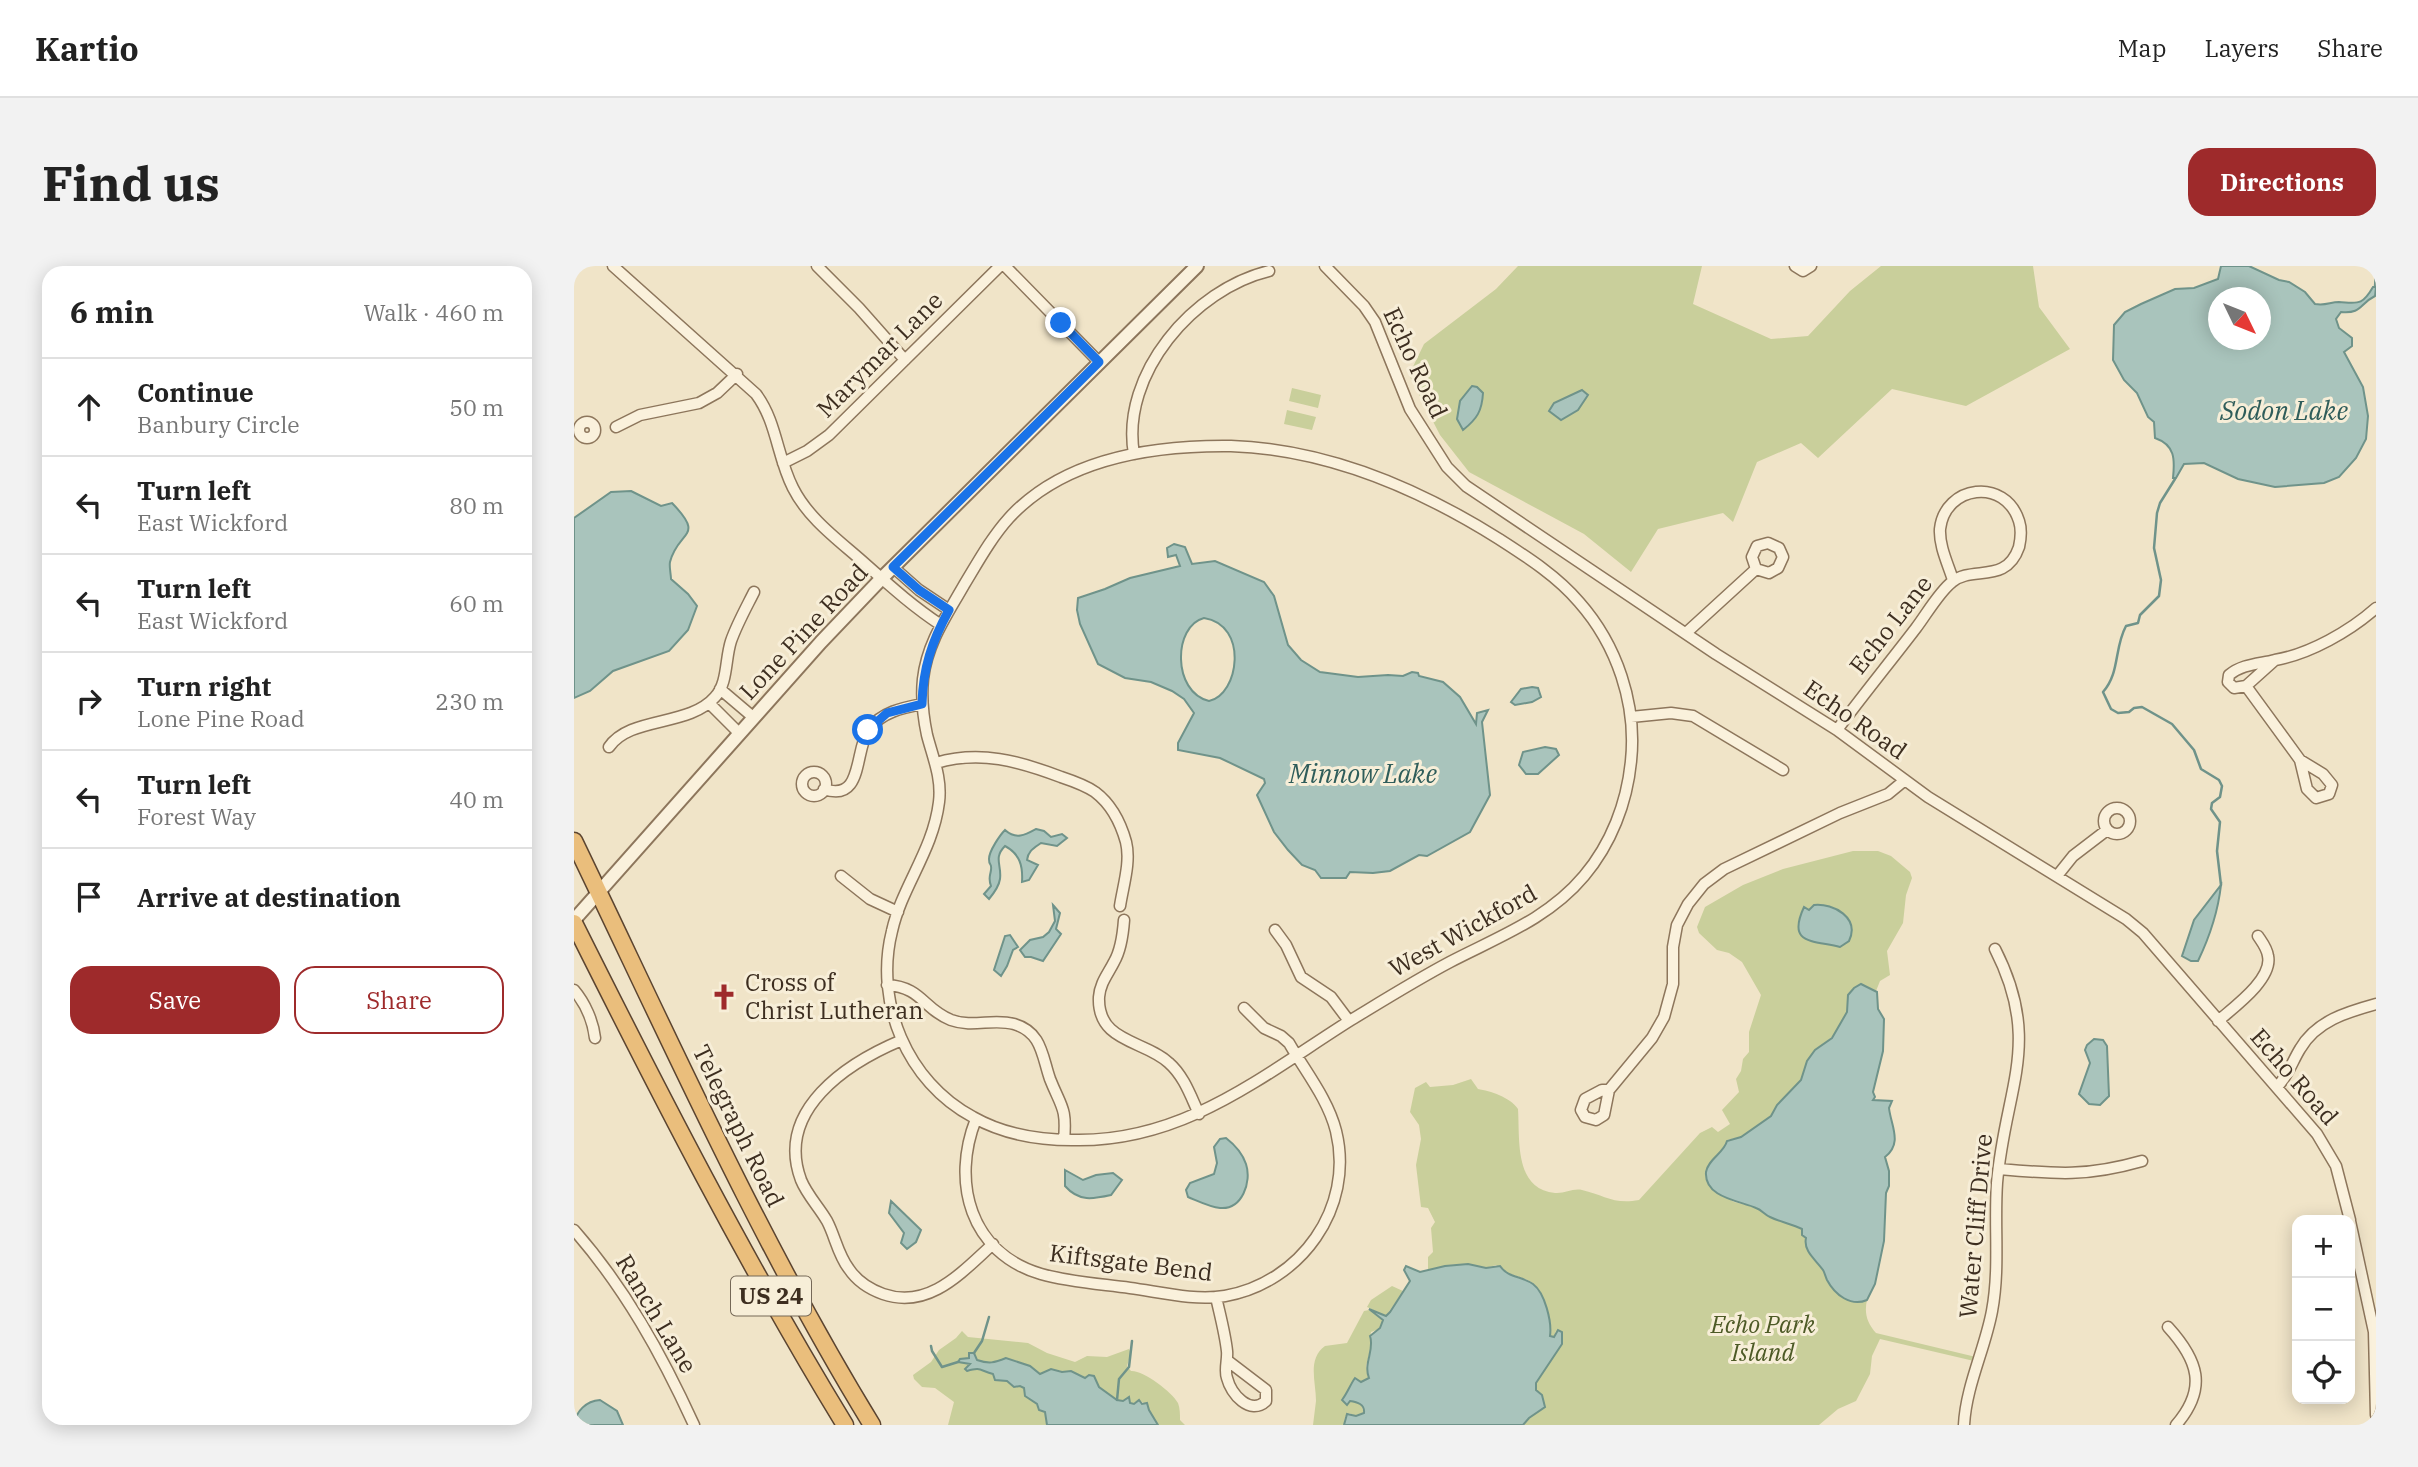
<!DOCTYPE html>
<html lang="en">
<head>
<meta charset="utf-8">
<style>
  :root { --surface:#fff; --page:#f2f2f2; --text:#222; --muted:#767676; --line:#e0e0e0; --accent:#9e2a2b }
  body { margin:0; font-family:"IBM Plex Serif",serif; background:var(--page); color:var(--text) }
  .controls { position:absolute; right:21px; bottom:21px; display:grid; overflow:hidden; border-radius:14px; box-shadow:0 4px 18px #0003 }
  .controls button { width:63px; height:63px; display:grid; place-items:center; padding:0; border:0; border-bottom:2px solid var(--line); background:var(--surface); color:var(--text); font:35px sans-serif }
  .compass { position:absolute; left:1634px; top:21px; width:63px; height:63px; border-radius:50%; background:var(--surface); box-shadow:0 4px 18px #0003; rotate:133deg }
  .stop { position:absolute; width:21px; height:21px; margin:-16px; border:5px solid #1a73e8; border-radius:50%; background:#fff }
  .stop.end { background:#1a73e8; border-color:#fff; box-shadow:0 2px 7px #0008 }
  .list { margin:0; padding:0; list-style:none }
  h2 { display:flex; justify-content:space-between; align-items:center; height:91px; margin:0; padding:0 28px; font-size:30px }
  h2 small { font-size:23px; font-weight:400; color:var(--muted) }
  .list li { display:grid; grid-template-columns:46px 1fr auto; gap:21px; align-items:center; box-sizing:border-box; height:98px; padding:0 28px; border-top:2px solid var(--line) }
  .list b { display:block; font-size:26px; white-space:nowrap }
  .list p { margin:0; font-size:23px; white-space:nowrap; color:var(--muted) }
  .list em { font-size:23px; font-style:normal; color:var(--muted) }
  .actions { display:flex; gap:14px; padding:21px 28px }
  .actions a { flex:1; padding:16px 0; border:2px solid var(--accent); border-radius:21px; text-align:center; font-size:24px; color:var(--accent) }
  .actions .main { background:var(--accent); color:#fff }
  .icon { flex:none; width:38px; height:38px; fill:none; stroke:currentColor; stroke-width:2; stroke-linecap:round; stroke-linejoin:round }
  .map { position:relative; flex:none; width:1802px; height:1159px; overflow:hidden; border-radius:21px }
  header { display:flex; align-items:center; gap:42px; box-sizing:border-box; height:98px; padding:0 35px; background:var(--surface); border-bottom:2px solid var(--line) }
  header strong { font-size:33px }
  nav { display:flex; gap:38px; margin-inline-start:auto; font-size:24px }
  .intro { display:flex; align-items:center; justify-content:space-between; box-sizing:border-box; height:168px; padding:0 42px }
  h1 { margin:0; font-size:49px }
  .button { padding:18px 32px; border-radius:21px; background:var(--accent); color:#fff; font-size:24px; font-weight:700 }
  main { display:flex; gap:42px; padding:0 42px }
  aside { flex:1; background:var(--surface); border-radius:21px; box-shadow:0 4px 18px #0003 }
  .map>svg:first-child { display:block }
  .green { fill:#c9cf9b; fill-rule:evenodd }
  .water { fill:#a9c4bc; stroke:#6f938a; stroke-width:2; fill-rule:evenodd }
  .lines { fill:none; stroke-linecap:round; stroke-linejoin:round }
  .stream { stroke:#6f938a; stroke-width:2.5 }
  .minor-casing { stroke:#8d765c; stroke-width:13 }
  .tertiary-casing { stroke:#8d765c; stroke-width:16 }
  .trunk-casing { stroke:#5b4430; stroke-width:19 }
  .minor { stroke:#faf1dc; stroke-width:10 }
  .tertiary { stroke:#faf1dc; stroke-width:12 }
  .trunk { stroke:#eabe7c; stroke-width:16 }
  .route { stroke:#1a73e8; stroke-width:9 }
  .labels { text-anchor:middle; stroke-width:6; stroke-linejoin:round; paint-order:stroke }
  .shield { fill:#f7eed8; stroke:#756857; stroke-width:2 }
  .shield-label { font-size:23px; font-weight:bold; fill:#3d2e20 }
  .street-label { font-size:24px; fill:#3d2e20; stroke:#f7eed8 }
  .poi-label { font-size:24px; fill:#3d2e20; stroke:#f7eed8; text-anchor:start }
  .park-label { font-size:24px; font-style:italic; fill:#4d5a26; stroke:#f7eed8 }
  .water-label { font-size:26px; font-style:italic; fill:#2f5d5a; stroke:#f7eed8 }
</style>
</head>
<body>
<header>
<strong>Kartio</strong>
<nav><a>Map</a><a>Layers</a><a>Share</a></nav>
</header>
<div class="intro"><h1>Find us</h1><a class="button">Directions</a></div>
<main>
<aside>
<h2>6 min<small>Walk · 460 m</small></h2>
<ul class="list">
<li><svg class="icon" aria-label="ahead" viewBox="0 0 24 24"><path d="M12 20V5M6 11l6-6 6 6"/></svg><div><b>Continue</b><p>Banbury Circle</p></div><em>50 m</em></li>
<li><svg class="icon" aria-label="left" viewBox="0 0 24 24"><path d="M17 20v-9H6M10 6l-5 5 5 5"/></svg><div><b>Turn left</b><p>East Wickford</p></div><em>80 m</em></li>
<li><svg class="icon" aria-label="left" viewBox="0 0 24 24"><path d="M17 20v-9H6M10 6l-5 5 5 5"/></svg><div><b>Turn left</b><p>East Wickford</p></div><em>60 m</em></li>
<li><svg class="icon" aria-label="right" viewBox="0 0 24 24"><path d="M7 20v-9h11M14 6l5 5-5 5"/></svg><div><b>Turn right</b><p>Lone Pine Road</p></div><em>230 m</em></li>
<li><svg class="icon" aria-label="left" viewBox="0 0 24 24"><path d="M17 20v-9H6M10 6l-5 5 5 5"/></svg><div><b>Turn left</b><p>Forest Way</p></div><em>40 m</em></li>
<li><svg class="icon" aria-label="arrive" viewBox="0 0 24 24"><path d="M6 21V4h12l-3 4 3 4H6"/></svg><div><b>Arrive at destination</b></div></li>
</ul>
<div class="actions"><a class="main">Save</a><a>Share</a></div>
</aside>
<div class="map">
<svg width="1802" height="1159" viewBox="0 0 1802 1159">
  <rect width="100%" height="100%" fill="#f0e4c8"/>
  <path class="green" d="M944 0H1128L1119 38 1197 73 1234 70 1276 25 1307 0H1459L1465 41 1496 83 1392 140 1318 123 1244 192 1227 177 1183 196 1159 256 1149 247 1084 263 1057 306 1010 268 895 206 866 169 835 109 850 78 922 23Z
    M718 122 747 129 744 142 715 135Z
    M713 144 742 151 738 164 710 158Z
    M1279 585H1304L1317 590 1336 606 1338 612 1332 629 1329 657 1313 685 1316 709 1306 715 1302 725 1291 719 1280 722 1274 732 1275 743 1261 768 1237 789 1227 814 1203 839 1197 850 1167 871 1153 874 1151 881 1139 893 1142 925 1160 936 1184 942 1196 951 1228 963 1227 968 1232 972 1238 992 1250 1004 1260 1024 1278 1036 1293 1034C1290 1047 1293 1057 1302 1067L1402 1091 1400 1095 1306 1073 1298 1090 1296 1108 1282 1135 1264 1143 1245 1159H949L955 1152 971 1141 968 1129 962 1124V1117L988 1078 982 1065 980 1071 975 1070C978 1055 972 1031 961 1019 951 1009 935 1012 922 999L912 1002 894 998 874 999 854 1005V991L859 986 857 962 861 956 854 942 847 941 842 899 847 873 845 859 836 846 841 822 852 816 856 821 879 819 897 813 904 823C916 825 936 831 944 843 946 874 940 923 981 927 990 928 999 922 1008 924 1030 929 1040 939 1065 934L1126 867 1138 861 1144 866 1156 858 1148 844 1165 826 1162 813 1167 805 1169 793 1175 786V766L1187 729 1168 696 1155 687 1143 684 1125 667 1123 661 1131 641 1169 619 1209 603ZM1246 638C1265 643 1276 648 1278 669L1266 681C1239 673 1215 680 1229 643L1235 644 1238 640Z
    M818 1020 829 1025 812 1050 793 1041 797 1034Z
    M795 1044 808 1051 809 1055 805 1063 797 1066 796 1072 798 1078 792 1100 795 1112 792 1115 776 1119V1125L771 1129 776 1135 787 1138 790 1148 782 1150 775 1147 771 1151 770 1159H739C740 1151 741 1143 742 1135 742 1116 733 1093 751 1080L773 1077 790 1045Z
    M388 1065 394 1071 454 1077 473 1087 501 1096 513 1090 533 1091 555 1083 557 1087 553 1100 557 1105C569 1104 598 1126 604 1137 606 1142 606 1148 606 1154L611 1159H584L575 1144 574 1139 564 1134 561 1139 543 1134 507 1109 477 1103 467 1108 455 1100 432 1092C418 1097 418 1099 403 1094L400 1087 395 1092 384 1095 393 1096 397 1103 408 1104 419 1108C425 1114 424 1115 433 1115L437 1119 451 1122C453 1129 463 1135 464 1143L471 1146 473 1159H374L380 1136 361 1122 348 1121 340 1113 339 1109 357 1096 365 1084 382 1072Z"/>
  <path class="water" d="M1647 0H1675L1705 14 1715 16 1731 26 1741 38C1752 40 1756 36 1765 36 1784 37 1788 40 1799 21H1802L1801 30C1785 38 1788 48 1767 46L1762 53 1765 62 1778 72V80L1770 86 1789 121 1794 150 1792 173 1782 192 1765 211 1750 217 1701 221 1664 213 1630 197 1610 198 1602 212H1599C1601 193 1601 179 1581 172L1580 156 1574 151 1563 127 1550 114 1539 94 1540 59 1551 46 1567 38 1601 23 1620 22 1644 13ZM1644 32H1686V74H1644Z
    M898 120 903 121 909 127C908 145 903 153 889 164L883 153 886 135Z
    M1008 124 1014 129 1004 144 987 154 975 145 980 137Z
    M57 225 87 240 98 237C132 272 104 264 96 296 95 301 97 308 97 313L114 328 123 340 114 364 95 385 39 405 16 425 0 432V252L37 226Z
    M600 278 611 281 618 298 641 295 690 316 700 330 714 379 727 394 746 406 784 411 814 409 829 410 838 406 844 407 845 410 869 416 886 431 902 458 903 447 914 444 908 456 916 529 896 566 853 590 845 589 816 605 799 607 776 606 772 612H747L741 604 728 599 714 584 700 566 683 529 691 517 690 513 646 492 604 484V477L620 447 610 433 598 425 577 416 551 412 524 398 506 358 503 344 504 332 531 323 556 312 606 300 602 289 594 291 593 282ZM630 352C675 359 665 429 635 435 598 426 599 360 630 352Z
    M958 421 964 422 967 431 958 436 941 439 937 436 947 423Z
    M971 481 982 483 985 489 964 508H952L945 499 949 486Z
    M462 563 470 565 477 571 488 568 493 572 483 580 467 577C460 582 454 585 453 594L464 599 455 614 448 616C449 600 446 588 431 580 419 592 428 599 426 613 425 620 420 627 415 633L410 628 417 620C414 612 416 611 417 604 418 596 415 601 415 593 415 585 426 569 431 564 442 574 451 569 462 563Z
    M1647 619C1644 646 1636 670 1624 695H1617L1608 690 1620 654Z
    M479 639 486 647 482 663 487 668 469 695 457 691H451L446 684 456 674 469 671 475 666 481 655Z
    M1240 639C1260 637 1286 652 1275 675L1266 681C1237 674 1213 678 1230 641L1235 644Z
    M436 669 444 681 439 684 433 700 427 710 420 704 431 670Z
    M1287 718 1303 726 1304 743 1310 753 1309 785 1299 826 1301 831 1299 834 1318 835 1315 842C1317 860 1329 877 1311 891L1315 905V920L1312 927 1310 975 1301 1018 1293 1034C1277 1041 1261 1029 1253 1014 1252 1012 1250 1005 1249 1004 1242 994 1229 985 1232 972L1228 969V963C1218 958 1206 956 1196 951 1191 949 1188 944 1182 942 1167 935 1130 932 1132 906 1134 893 1150 887 1153 875L1167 871 1197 850 1203 839 1227 814 1233 795 1241 784 1258 772 1273 746 1274 729 1280 722Z
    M1520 773 1529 774 1533 780 1535 830 1526 839 1515 838 1505 828 1516 797 1511 784 1513 779Z
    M652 872C661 879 668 886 672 898 678 916 668 944 646 942 636 941 624 935 614 931L612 924 616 917 640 908 643 897 640 881 646 873Z
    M491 904 509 914 522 909 539 907 548 914 537 929C519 933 505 936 491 920Z
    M317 935 347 964 342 976 333 983 327 977 330 967 315 947Z
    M894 998 912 1002 926 1000C934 1012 948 1010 959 1018 971 1027 978 1056 976 1070L980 1071 984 1064 988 1066V1078L962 1117V1124L968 1129 971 1141 955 1152 949 1159H770L773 1148 782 1150 790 1147C791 1138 783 1136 776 1135L773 1139 768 1134C774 1126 776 1119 781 1112L787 1116 795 1112C789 1097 801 1084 796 1070L806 1062 809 1054 795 1043 812 1050 816 1046 836 1015 830 1004 832 1000 846 1006 871 1000Z
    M395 1087H400L403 1094C415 1098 420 1097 432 1092L456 1100 466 1108 477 1103 488 1106 497 1105 511 1112 515 1109 520 1110 525 1121 543 1134 549 1135 555 1131 556 1137 560 1138 565 1134 568 1138 573 1137 575 1144 584 1159H473L471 1146 465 1144 463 1138 451 1130 450 1122 446 1120 440 1121 433 1115 421 1114 419 1108C405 1104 407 1101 393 1105L391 1103 396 1098 384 1096 386 1093 395 1092Z
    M26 1134 43 1145 49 1159H0C2 1145 12 1135 26 1134Z"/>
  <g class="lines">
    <path class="stream" d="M1801 21 1802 5
      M1601 213 1586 237 1583 247 1580 282 1587 314 1585 330 1566 349 1564 357 1552 360C1540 382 1546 407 1529 426L1537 443 1544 447 1555 446 1560 442 1568 441 1598 458 1620 484 1627 503 1645 514 1648 520 1646 531 1638 537 1637 543 1646 556 1643 585 1647 619
      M357 1080 358 1085 368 1101 384 1096
      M400 1087 408 1075 415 1051
      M543 1134 545 1113 555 1101 558 1075"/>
    <g class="minor-casing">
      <path id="minor" d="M39 0 182 128C203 156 203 191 219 222 234 252 263 273 288 295 314 318 338 340 367 359
        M243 0 285 42 331 94
        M431 0 525 96
        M751 0 790 40 801 56 836 143 873 201 892 220 1142 388 1263 464 1354 531 1552 653 1569 667 1743 868 1762 900 1776 954
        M1221 0 1229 5 1237 0
        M5 164a8 8 0 1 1 16 0a8 8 0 1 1-16 0Z
        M42 161 66 149 125 137 143 127 163 108
        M657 180C753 183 844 222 925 273 953 291 983 310 1005 336 1043 379 1063 438 1057 495 1053 537 1037 578 1010 610 974 653 924 671 876 696 842 714 810 734 777 754 688 810 609 877 498 874 464 874 429 868 399 851 333 816 300 736 318 665 328 620 359 585 365 536 368 512 359 492 353 469 349 450 347 432 349 413 353 377 373 349 390 319 404 296 417 272 435 252 490 192 579 179 657 180Z
        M560 188C546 108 620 23 695 5
        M209 197 233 185 255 169 426 0
        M319 301 345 324 375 344
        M1112 367 1182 303 1195 307 1204 302 1209 291 1205 282 1194 277 1183 280 1178 291 1182 303
        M1701 394 1672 420 1660 422 1654 416 1655 409C1668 398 1685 398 1701 394 1736 388 1776 365 1802 342
        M1672 420 1726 494 1733 523 1742 532 1755 528 1758 519 1749 508 1726 494
        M146 423 179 451
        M135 437 165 467
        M1057 451 1097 447 1119 450 1209 504
        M1263 464C1289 429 1316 396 1342 362 1352 349 1365 326 1378 316 1398 299 1432 319 1445 281 1447 272 1448 264 1445 255 1431 211 1371 219 1366 263 1365 280 1374 298 1379 314
        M35 481C56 450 115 461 141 431 154 417 151 393 157 375 163 358 172 342 180 326
        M362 497C406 484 445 495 487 511 499 515 511 519 521 526 537 538 547 558 552 576 557 596 549 620 546 640
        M228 518a12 12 0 1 1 24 0a12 12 0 1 1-24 0Z
        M250 523C290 537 280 484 295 463 308 446 328 442 348 438
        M1530 555a13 13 0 1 1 26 0a13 13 0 1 1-26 0Z
        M267 610 296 633 324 646
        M1483 610 1499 590 1533 564
        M550 654C549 668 547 684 540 696 534 708 526 717 525 731 523 777 571 774 595 797 610 810 617 831 625 848
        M701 664 712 679 727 711 757 731 775 755
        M313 719C348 721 349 743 377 754 399 762 419 752 440 758 468 766 468 790 476 813 487 841 493 841 490 874
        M0 724C11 737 19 755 21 772
        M1644 755C1660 741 1699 713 1694 690 1693 682 1688 676 1684 670
        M328 774C273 797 201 844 227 914 233 929 245 941 253 955 261 970 264 989 275 1003 283 1015 295 1023 309 1028 355 1044 388 1006 419 978
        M1703 821C1714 810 1718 796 1726 783 1742 755 1773 746 1802 738
        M1035 824H1028L1011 833 1007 844 1011 851 1022 854 1030 849 1035 824 1078 772 1090 751 1099 718V681L1103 659 1114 638 1130 618 1150 603 1266 547 1314 528 1331 514
        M402 853C377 916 396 987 467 1008 495 1016 527 1018 556 1022 586 1026 620 1035 651 1030 726 1017 781 942 762 865 754 833 731 805 715 777L707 770 690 762 670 742
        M1425 903C1482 908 1512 911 1568 895
        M1776 955 1800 1066 1802 1149
        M0 964C51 1022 88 1089 120 1159
        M642 1031C646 1049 651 1067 653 1085 654 1094 650 1104 653 1112 657 1128 676 1150 692 1135V1124L654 1095
        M1594 1061C1624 1094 1634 1122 1602 1159
        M1390 1159C1392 1120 1411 1083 1418 1045 1426 1002 1420 960 1423 917 1431 822 1469 777 1421 683"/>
    </g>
    <g class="tertiary-casing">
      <path id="tertiary" d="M0 654 247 376 308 312 623 0"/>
    </g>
    <g class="trunk-casing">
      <path id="trunk" d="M0 575C95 772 184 973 298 1159
        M0 657C85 827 172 997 271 1159"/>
    </g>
    <use href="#minor" class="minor"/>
    <use href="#tertiary" class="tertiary"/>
    <use href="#trunk" class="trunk"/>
  </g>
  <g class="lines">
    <path class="route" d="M294 464 313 447 348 438C349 402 358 375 375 344L345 324 319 301 525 96 487 57"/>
  </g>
  <defs>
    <g id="church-bare" transform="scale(2.1)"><path d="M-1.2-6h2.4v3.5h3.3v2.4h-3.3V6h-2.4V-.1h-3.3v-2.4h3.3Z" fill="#9e2a2b" stroke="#f7eed8" stroke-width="2.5" paint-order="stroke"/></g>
  </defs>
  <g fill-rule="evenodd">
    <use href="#church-bare" x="150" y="731"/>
  </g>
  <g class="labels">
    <rect class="shield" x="157" y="1010.5" width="80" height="39" rx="5"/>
    <g class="shield-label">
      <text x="197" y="1038">US 24</text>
    </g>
    <g class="street-label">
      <text transform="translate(306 89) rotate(-45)" y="8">Marymar Lane</text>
      <text transform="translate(841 97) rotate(65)" y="8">Echo Road</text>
      <text transform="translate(1317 359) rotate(-52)" y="8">Echo Lane</text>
      <text transform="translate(230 366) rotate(-47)" y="8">Lone Pine Road</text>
      <text transform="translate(1281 454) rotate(35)" y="8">Echo Road</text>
      <text transform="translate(889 665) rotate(-29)" y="8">West Wickford</text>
      <text transform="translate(1720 811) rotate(49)" y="8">Echo Road</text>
      <text transform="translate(164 860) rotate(64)" y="8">Telegraph Road</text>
      <text transform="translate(1402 960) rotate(-85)" y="8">Water Cliff Drive</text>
      <text transform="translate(557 997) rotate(7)" y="8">Kiftsgate Bend</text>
      <text transform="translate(82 1048) rotate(59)" y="8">Ranch Lane</text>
    </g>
    <g class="poi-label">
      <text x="171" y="725">Cross of<tspan x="171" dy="28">Christ Lutheran</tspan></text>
    </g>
    <g class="park-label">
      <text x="1189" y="1067">Echo Park<tspan x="1189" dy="28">Island</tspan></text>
    </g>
    <g class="water-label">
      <text x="1710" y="154">Sodon Lake</text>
      <text x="789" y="517">Minnow Lake</text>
    </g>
  </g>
</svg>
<div class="controls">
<button>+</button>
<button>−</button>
<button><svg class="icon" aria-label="locate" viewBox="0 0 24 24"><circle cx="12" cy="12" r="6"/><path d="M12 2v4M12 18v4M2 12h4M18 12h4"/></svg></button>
</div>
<svg class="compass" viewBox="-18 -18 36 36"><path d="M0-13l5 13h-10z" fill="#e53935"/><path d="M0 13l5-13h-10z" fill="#767676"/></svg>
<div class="stop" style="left:294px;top:464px"></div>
<div class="stop end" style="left:487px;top:57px"></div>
</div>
</main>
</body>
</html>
